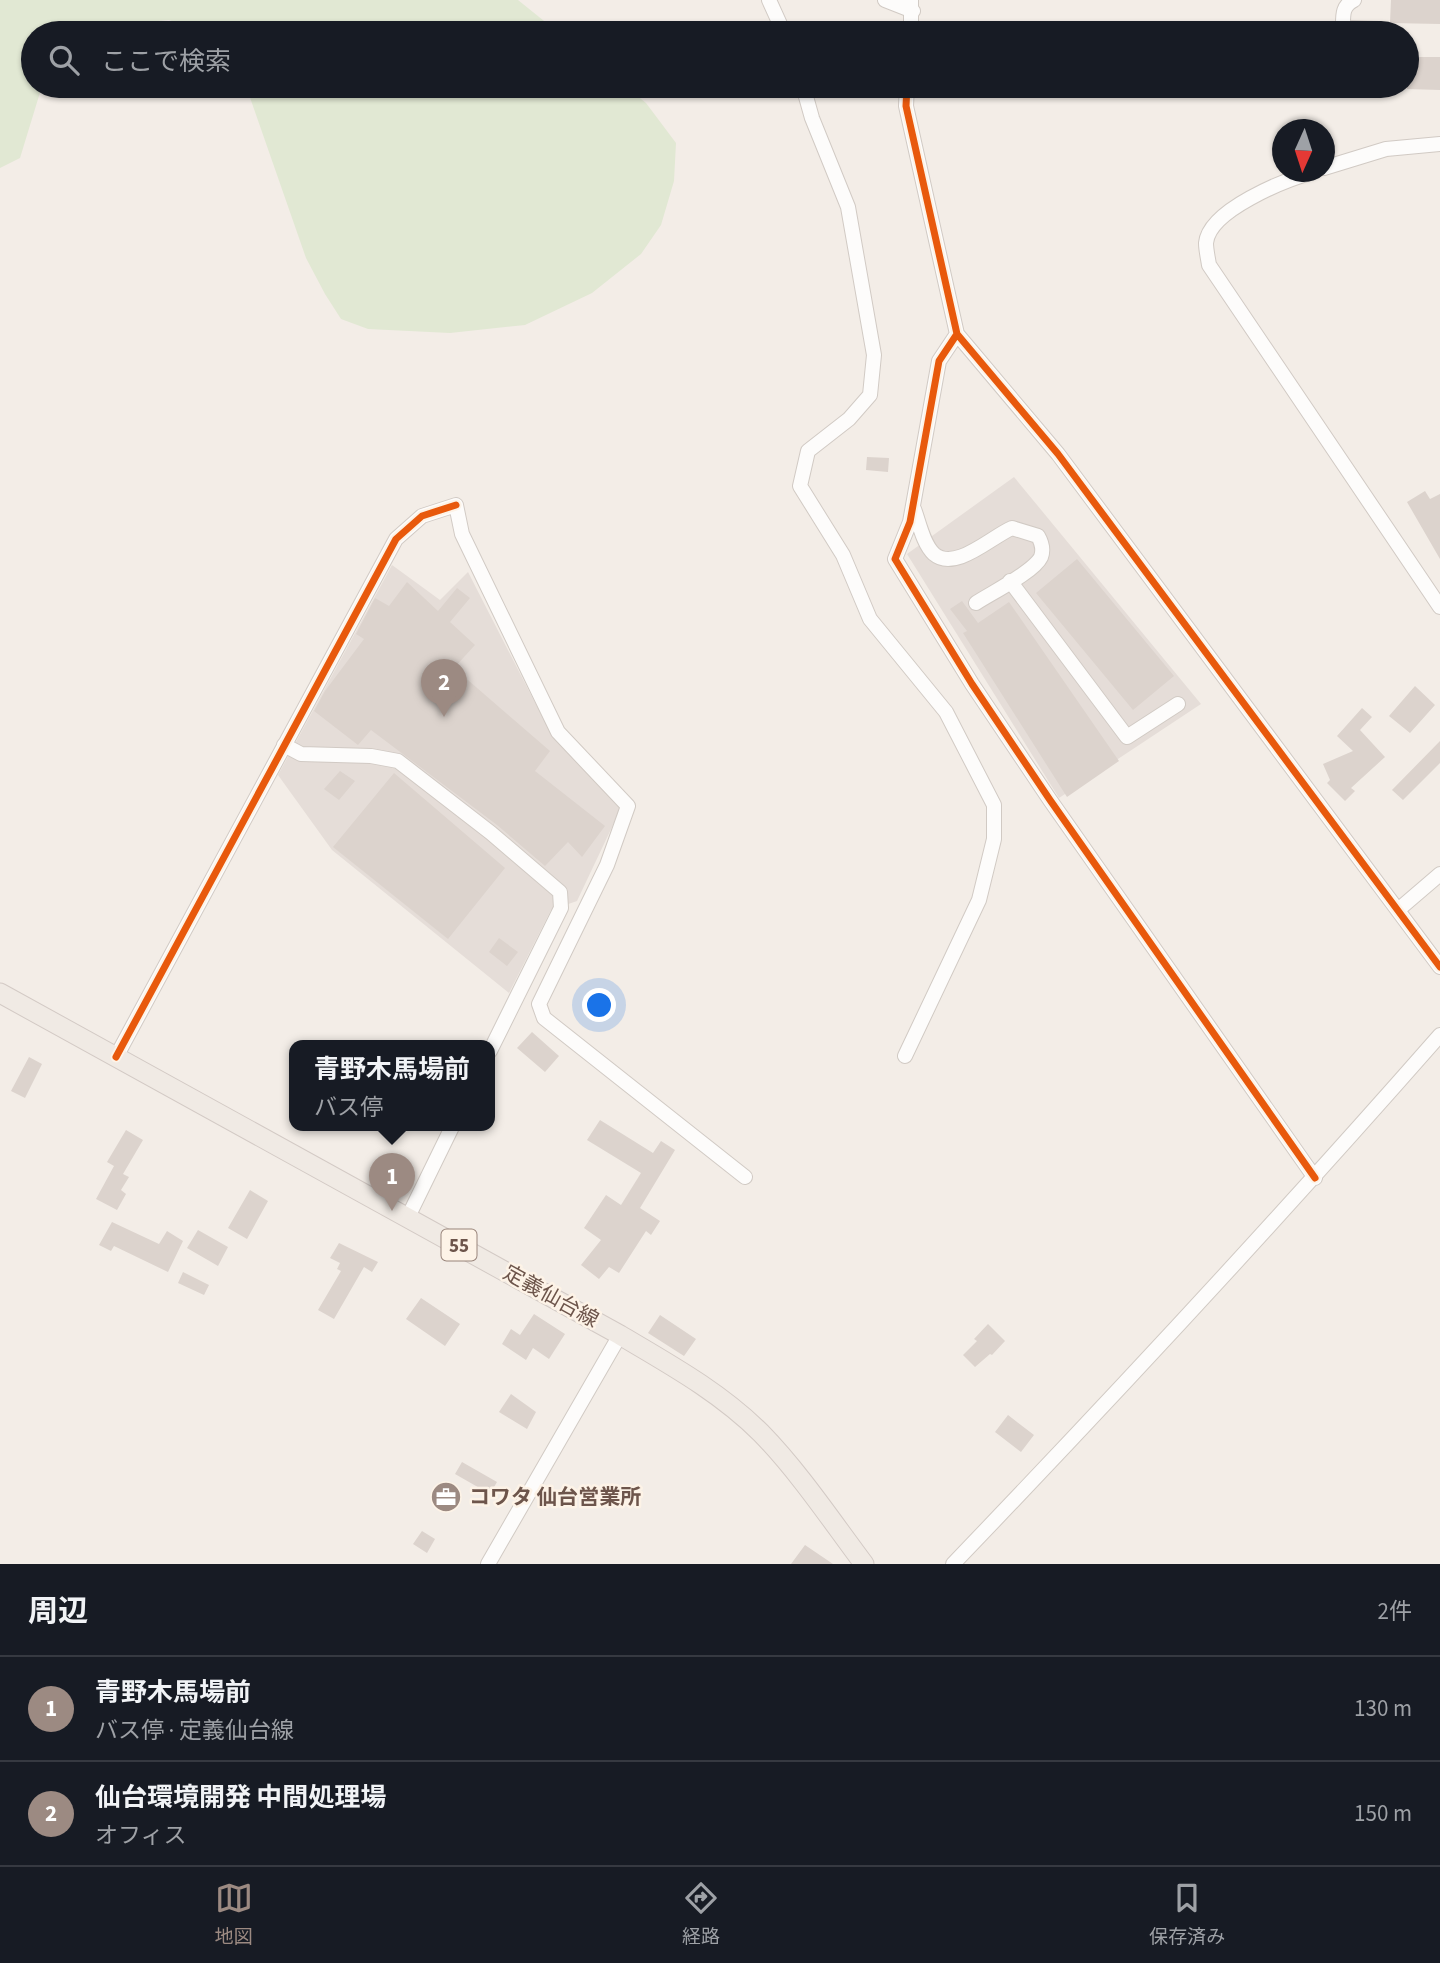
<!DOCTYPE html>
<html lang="ja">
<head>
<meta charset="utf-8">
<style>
  :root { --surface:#171b24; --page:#20242c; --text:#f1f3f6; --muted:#9ea1a6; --line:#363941; --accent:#9c8a82 }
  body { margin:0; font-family:"Source Sans 3","Noto Sans JP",sans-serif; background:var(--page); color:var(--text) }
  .compass { position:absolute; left:1272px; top:119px; width:63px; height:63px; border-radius:50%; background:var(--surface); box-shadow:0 2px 5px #0004; rotate:183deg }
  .you { position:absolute; left:600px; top:1006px; width:24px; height:24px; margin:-18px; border:5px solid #fff; border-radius:50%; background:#1a73e8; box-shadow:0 0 0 10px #1a73e833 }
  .badge { display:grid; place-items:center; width:46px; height:46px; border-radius:50%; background:var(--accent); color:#fff; font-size:23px; font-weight:700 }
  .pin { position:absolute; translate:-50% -58px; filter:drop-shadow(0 2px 4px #0008) }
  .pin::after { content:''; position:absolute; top:37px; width:24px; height:21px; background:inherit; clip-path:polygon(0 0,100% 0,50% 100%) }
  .popup { position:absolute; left:289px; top:1040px; width:206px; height:91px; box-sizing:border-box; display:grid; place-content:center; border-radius:14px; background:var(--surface); filter:drop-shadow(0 2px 5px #0005); font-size:23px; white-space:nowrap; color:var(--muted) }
  .popup b { font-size:26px; color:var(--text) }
  .popup::after { content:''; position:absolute; left:50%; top:100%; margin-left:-14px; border:14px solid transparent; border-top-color:var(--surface) }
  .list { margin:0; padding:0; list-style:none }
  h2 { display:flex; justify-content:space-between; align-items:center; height:91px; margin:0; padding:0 28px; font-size:30px }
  h2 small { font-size:23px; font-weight:400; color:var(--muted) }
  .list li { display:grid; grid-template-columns:46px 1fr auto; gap:21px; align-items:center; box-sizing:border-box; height:105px; padding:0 28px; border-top:2px solid var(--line) }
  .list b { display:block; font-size:26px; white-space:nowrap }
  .list p { margin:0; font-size:23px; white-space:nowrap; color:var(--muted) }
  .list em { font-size:23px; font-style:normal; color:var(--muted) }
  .icon { flex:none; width:38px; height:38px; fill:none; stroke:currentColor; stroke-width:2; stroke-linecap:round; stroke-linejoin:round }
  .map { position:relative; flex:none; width:1440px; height:1564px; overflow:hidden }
  .search { position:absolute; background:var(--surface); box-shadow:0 2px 5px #0004; left:21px; right:21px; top:21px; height:77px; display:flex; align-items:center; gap:18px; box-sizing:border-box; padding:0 24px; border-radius:38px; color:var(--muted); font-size:26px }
  .sheet { height:301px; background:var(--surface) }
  nav { display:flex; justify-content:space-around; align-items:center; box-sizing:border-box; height:98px; border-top:2px solid var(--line); background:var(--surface); font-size:19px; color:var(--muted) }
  nav a { display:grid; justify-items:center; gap:4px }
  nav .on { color:var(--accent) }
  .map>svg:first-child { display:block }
  .industrial { fill:#e5ddd8 }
  .green { fill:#e1e8d3 }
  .building { fill:#dcd3cd }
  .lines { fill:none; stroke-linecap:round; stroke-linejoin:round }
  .minor-casing { stroke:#d1cac4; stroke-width:16 }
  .major-casing { stroke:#d3cac5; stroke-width:21 }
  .minor { stroke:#fdfcfb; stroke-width:14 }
  .major { stroke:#f0eae4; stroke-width:19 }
  .cycleway-casing { stroke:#fdf3e7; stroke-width:11 }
  .cycleway { stroke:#e8590c; stroke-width:7 }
  .labels { text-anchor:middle; stroke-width:5; stroke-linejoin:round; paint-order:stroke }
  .shield { fill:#fdf3e7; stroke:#98847a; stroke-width:2 }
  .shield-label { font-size:19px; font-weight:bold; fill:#6d554b }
  .street-label { font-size:21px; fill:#6d554b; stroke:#fdf3e7 }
  .poi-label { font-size:21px; font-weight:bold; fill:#6d554b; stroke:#fdf3e7; text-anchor:start }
</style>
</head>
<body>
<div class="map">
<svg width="1440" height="1564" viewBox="0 0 1440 1564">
  <rect width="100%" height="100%" fill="#f3ede7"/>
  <path class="industrial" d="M1014 477 1201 704 1059 798 907 554Z
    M392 565 440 600 468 572 551 734 621 808 577 901 551 910 509 993 332 850 278 775Z"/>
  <path class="green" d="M0 0H518L559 33H203L169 20 125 24 100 33H33V86H42L20 158 0 168Z
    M246 86H625L646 103 676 143 674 181 661 225 641 254 592 293 525 325 450 333 368 329 341 319 325 294 306 258Z"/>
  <path class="building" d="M1391 0H1440V24L1390 23Z
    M1407 57H1440V90L1407 89Z
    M867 457 889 458 888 472 866 470Z
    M1425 491 1430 499 1440 494V559L1407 502Z
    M1077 559 1174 676 1133 710 1036 593Z
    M407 582 438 611 457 588 470 598 450 622 475 645 454 668 550 751 535 771 605 826 582 857 568 842 545 866 497 825 371 730 358 745 314 711 325 691 364 639 356 634 375 598 389 606Z
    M962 601 978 623 1009 602 1119 761 1067 797 963 633 967 631 950 609Z
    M1415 686 1435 705 1410 733 1389 716Z
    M1362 708 1372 717 1360 730 1385 757 1351 788 1355 791 1345 801 1327 783 1330 780 1323 764 1353 751 1337 736Z
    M1440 741V763L1403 800 1392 790Z
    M340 771 355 781 339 800 324 789Z
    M394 773 505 868 448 939 333 847Z
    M499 938 518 952 507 966 489 952Z
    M532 1032 559 1056 545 1072 517 1048Z
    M29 1057 42 1064 25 1098 11 1091Z
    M600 1120 653 1153 661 1141 675 1150 640 1208 660 1221 651 1235 646 1231 619 1273 609 1267 599 1279 581 1265 601 1240 584 1228 606 1195 621 1205 641 1173 587 1140Z
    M126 1130 143 1140 123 1174 129 1177 121 1190 126 1194 117 1210 96 1199 114 1166 107 1162Z
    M250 1190 268 1201 247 1239 228 1228Z
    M112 1222 159 1244 167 1231 183 1241 168 1272 114 1246 111 1251 99 1245Z
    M198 1230 228 1247 218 1266 187 1248Z
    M339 1243 378 1262 372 1272 364 1267 334 1319 318 1310 341 1271 337 1269 340 1263 330 1258Z
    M183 1272 209 1285 204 1295 178 1283Z
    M421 1298 460 1324 445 1346 406 1319Z
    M534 1314 565 1334 549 1359 533 1348 526 1360 502 1344 511 1329 520 1335Z
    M660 1315 696 1339 684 1356 648 1333Z
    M988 1324 1005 1341 992 1355 990 1354 975 1367 963 1355 977 1341 974 1339Z
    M511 1394 536 1412 527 1429 499 1412Z
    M1008 1415 1034 1435 1021 1452 995 1432Z
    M462 1462 497 1482 490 1494 455 1474Z
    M422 1531 435 1539 427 1553 413 1544Z
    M805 1545 833 1564H791Z"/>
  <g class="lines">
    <g class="minor-casing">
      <path id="minor" d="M769 0 784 33
        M885 0 913 11
        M911 0V33
        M1354 0C1342 6 1343 15 1343 28L1379 29
        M803 86 812 118 848 207 874 355 870 395 849 419 808 451 800 486 843 555 870 619 946 712 994 805V839L979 900 905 1056
        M907 86 906 106 957 334 1058 454 1440 967
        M1324 168 1386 149 1440 144
        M1313 172C1285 180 1209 210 1206 243 1206 250 1208 258 1209 265L1440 607
        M957 334 939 361 910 522 895 559 972 684 1050 800 1315 1178
        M914 509C919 522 923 544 934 554 955 572 991 537 1012 528L1038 536C1042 543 1044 549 1041 557 1034 572 991 593 976 603
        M1010 581 1127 737 1178 704
        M284 745 301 754 371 756 398 761 491 833 560 892 561 908 490 1051
        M1398 910 1440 874
        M116 1057 396 539 422 516 456 505 462 534 558 732 628 806 607 865 539 1004 544 1018 745 1177
        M408 1217 453 1125
        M488 1564 620 1335
        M953 1564C1119 1391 1282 1215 1440 1035"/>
    </g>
    <g class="major-casing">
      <path id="major" d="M0 993 620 1335C669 1364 720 1392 761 1433 799 1472 831 1520 864 1564"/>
    </g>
    <use href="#minor" class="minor"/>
    <use href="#major" class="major"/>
    <g class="cycleway-casing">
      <path id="cycleway" d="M907 86 906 106 957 334 1058 454 1440 967
        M957 334 939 361 910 522 895 559 972 684 1050 800 1315 1178
        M116 1057 396 539 422 516 456 505"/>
    </g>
    <use href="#cycleway" class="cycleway"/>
  </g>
  <defs>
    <g id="office-disc" transform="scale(1.575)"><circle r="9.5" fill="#9c8a82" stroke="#fdf3e7"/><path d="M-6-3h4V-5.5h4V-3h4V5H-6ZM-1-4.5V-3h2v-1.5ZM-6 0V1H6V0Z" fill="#fff"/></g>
  </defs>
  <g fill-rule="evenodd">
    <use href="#office-disc" x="446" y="1497"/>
  </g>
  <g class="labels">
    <rect class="shield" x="441.5" y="1229.5" width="35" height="31" rx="5"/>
    <g class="shield-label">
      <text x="459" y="1252">55</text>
    </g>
    <g class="street-label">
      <text transform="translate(551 1296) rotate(29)" y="7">定義仙台線</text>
    </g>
    <g class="poi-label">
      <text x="469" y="1504">コワタ 仙台営業所</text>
    </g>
  </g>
</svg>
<svg class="compass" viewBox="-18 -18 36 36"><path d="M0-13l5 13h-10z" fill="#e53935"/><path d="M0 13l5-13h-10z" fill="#9ea1a6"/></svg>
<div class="you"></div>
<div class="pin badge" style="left:392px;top:1211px">1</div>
<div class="popup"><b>青野木馬場前</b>バス停</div>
<div class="pin badge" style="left:444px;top:717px">2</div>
<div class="search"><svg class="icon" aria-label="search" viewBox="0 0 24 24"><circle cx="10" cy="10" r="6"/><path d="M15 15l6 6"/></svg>ここで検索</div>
</div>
<section class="sheet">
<h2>周辺<small>2件</small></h2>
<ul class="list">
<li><span class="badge">1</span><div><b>青野木馬場前</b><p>バス停 · 定義仙台線</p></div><em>130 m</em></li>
<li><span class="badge">2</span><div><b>仙台環境開発 中間処理場</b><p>オフィス</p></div><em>150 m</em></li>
</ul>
</section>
<nav>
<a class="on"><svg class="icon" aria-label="map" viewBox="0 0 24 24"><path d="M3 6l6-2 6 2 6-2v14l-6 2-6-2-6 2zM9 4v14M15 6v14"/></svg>地図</a>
<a><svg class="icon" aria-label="directions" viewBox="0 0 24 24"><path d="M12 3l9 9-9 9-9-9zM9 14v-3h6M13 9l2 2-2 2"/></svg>経路</a>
<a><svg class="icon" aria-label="saved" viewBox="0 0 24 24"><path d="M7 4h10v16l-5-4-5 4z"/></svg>保存済み</a>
</nav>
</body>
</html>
